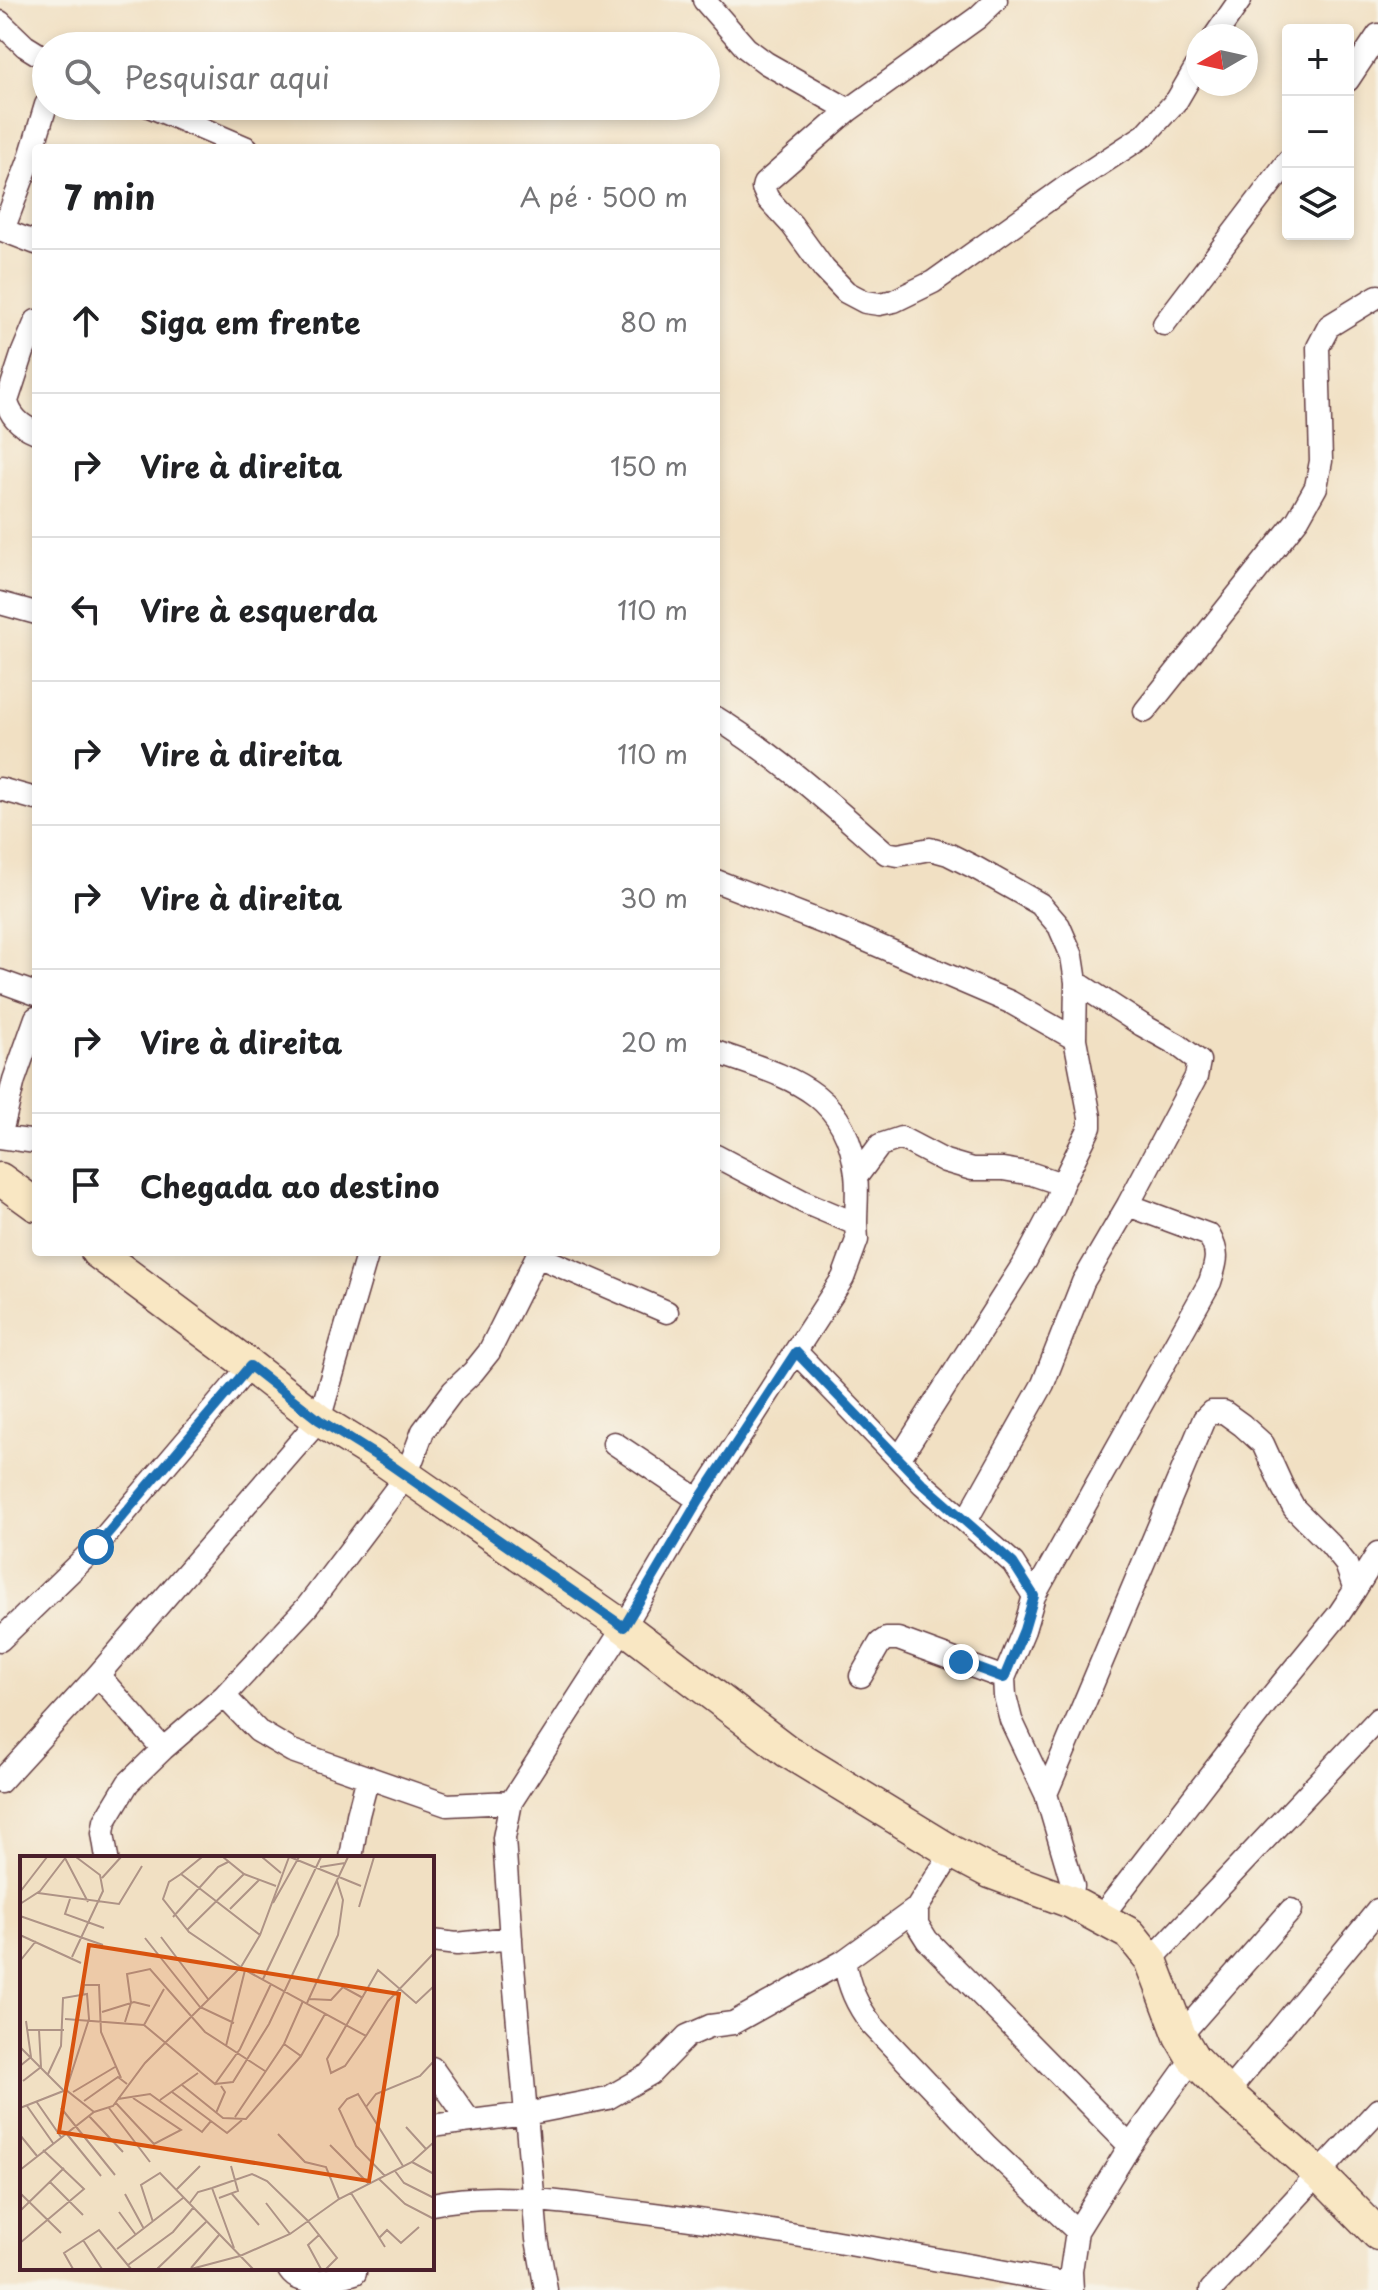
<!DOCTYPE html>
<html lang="pt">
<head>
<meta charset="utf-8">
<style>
  :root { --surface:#fff; --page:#f6f6f6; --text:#202124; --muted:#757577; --line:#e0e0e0 }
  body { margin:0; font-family:"Playpen Sans",sans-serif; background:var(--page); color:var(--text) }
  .controls { position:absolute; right:24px; top:24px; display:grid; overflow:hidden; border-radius:8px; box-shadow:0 4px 12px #0003 }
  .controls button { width:72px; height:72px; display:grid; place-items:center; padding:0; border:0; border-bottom:2px solid var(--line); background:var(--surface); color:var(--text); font:40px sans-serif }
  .compass { position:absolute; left:1186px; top:24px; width:72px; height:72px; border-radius:50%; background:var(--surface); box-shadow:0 4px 12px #0003; rotate:261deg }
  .stop { position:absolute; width:24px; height:24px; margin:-18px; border:6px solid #1f6fb2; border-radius:50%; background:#fff }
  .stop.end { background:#1f6fb2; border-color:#fff; box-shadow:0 2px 8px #0008 }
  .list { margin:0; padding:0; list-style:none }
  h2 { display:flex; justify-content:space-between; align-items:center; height:104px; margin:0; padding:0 32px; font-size:34px }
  h2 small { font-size:26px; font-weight:400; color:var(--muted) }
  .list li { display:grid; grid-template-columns:52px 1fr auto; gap:24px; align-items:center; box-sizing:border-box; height:144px; padding:0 32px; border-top:2px solid var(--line) }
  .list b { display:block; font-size:30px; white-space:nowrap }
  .list em { font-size:26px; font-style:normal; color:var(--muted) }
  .icon { flex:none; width:44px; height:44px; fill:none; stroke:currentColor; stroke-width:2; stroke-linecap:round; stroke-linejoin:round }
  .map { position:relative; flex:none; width:1378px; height:2290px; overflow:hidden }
  .search { position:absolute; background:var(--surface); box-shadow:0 4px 12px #0003; left:32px; top:32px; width:688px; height:88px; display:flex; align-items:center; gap:20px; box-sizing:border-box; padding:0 28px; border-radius:44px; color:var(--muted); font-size:30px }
  .panel { position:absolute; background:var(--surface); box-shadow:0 4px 12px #0003; left:32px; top:144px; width:688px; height:1112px; border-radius:8px }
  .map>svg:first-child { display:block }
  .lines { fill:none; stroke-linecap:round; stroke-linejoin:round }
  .street-casing { stroke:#633c42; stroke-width:25 }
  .secondary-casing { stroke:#633c42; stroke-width:35 }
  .street { stroke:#fff; stroke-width:22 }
  .secondary { stroke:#f9e7c3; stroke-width:32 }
  .route { stroke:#1f6fb2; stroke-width:10 }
  .inset-road { fill:none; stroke:#ae9386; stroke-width:2 }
  .view { fill:#d8530f; fill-opacity:0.15; stroke:#d8530f; stroke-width:4 }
  .inset-edge { fill:none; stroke:#4a1f2b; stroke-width:4 }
</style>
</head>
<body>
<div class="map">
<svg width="1378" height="2290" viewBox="0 0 1378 2290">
  <rect width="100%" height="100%" fill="#f7f3e8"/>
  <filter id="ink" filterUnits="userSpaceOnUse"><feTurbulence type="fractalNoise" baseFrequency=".0125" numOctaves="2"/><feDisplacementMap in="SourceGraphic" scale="16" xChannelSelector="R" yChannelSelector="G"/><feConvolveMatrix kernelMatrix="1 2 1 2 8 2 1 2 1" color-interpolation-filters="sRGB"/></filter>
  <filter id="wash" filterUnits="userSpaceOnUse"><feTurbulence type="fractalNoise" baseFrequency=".006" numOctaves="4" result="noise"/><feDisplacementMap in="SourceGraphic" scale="32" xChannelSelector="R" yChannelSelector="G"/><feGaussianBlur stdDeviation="1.8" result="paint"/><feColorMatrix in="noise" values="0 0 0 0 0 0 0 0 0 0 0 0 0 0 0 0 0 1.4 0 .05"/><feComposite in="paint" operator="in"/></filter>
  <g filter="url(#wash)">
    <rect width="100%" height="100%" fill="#f1e0c3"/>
  </g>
  <g filter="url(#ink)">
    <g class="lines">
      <g class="street-casing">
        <path id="street" d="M704 0 746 48 766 63 849 110
          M996 0 977 18 849 110 764 184 763 188 768 199 792 225 824 269 846 292 865 302 879 304 894 301 933 282 1073 182 1145 135 1177 100 1198 64
          M0 22 25 46 46 59
          M1215 36 1240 0
          M1348 80 1378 35
          M149 106 247 148
          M0 229 36 243
          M3 230 29 161 46 105
          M36 321 23 352 7 401C10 417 21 426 36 432
          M1164 324 1288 161
          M0 603 36 613
          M1145 711 1298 519 1316 487 1321 461 1318 347 1329 326 1378 296
          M716 718C778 756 831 805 886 853L898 855 930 849 948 854 976 868 1040 904 1059 926 1072 956 1076 982 1075 1039 1090 1117V1127L1062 1184 1054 1207 1026 1260 899 1459
          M0 789 36 799
          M716 881 842 930 1010 1002 1075 1039
          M0 981 36 994
          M716 1052C786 1077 846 1088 856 1174 858 1190 856 1207 856 1224
          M0 1137 14 1080 36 1018
          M0 1137 36 1142
          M857 1176 880 1145 901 1138 945 1161 972 1169H1003L1032 1174 1062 1184
          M537 1256 667 1312
          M796 1352 923 1484 1013 1563 1034 1596
          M614 1443 699 1500
          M966 1521 1043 1384 1083 1282 1128 1205 1196 1077 1199 1061 1178 1045 1142 1025 1076 982
          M1355 1590 1378 1553
          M0 1640 96 1547 250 1366
          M98 1675 163 1749
          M861 1676 880 1643 886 1639H898L1004 1678
          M224 1696 258 1731 292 1751 447 1805 511 1802
          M0 1782 98 1675 319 1420 368 1252
          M1046 1794 1204 1419 1211 1412H1224L1242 1425 1263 1444 1283 1488 1294 1508 1330 1544 1346 1564 1355 1590 1339 1614 1267 1702 1101 1917
          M952 1852 917 1908V1924L927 1940 1130 2146
          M107 1858 103 1833 105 1821 128 1783 163 1749 224 1696 307 1607 406 1476 423 1431 453 1391 473 1372 489 1352 539 1252
          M351 1858 358 1815 368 1777
          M1071 1902 1073 1886 1046 1794 1011 1720 1005 1696 1004 1678 1024 1630 1034 1596 1210 1282C1216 1262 1220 1255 1209 1235L1128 1205
          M432 1941 457 1944 511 1938
          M1151 1960 1378 1719
          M844 1961C849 1987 856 2004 872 2025L987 2146 1077 2231
          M1180 2036 1291 1910
          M432 2068 469 2120
          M1227 2093 1378 1910
          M432 2126 526 2114 608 2098 650 2074 687 2036 710 2026 733 2023 844 1961 917 1908
          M432 2204C500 2190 570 2204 638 2212 783 2230 927 2258 1071 2284
          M288 2268C299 2290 333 2279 355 2273
          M546 2290 537 2239 512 1955 504 1838 511 1802 624 1627 699 1500 843 1278 857 1240 856 1224 804 1202 716 1156
          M1072 2290 1071 2271 1077 2231 1130 2146 1193 2058
          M1211 2290 1378 2110"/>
      </g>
      <g class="secondary-casing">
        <path id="secondary" d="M0 1179 36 1205
          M97 1252 250 1366 319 1420 385 1461 624 1627 787 1751 952 1852 990 1872 1071 1902 1130 1934 1151 1960 1180 2036 1193 2058 1227 2093 1320 2175 1378 2234"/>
      </g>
      <use href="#street" class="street"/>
      <use href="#secondary" class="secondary"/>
    </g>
  </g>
  <g class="lines" filter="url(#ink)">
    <path class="route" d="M96 1547 250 1366 319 1420 385 1461 624 1627 699 1500 796 1352 923 1484 1013 1563 1034 1596 1024 1630 1004 1678 961 1662"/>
  </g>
  <g transform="translate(20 1856)">
    <rect width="414" height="414" fill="#f1e0c3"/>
    <path class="inset-road" d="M182 1 161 18 240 79M203 1 224 18 256 30M242 1 261 17M270 1 341 30M45 2 68 46M300 11 325 7M161 18 149 26 143 43 169 76 225 114 346 180 368 145 414 97M82 22 101 1M0 36 27 1M18 37 99 48 122 10M50 43 45 58 84 72M253 47 279 1M0 48 20 35 46 1M339 51 354 1M210 53 239 24M0 60 83 89M153 61 198 11 208 6M167 74 224 18M0 79 61 107M141 81 188 143M125 82 180 151 214 167M52 101 83 35 80 19 56 1M0 105 16 85M243 123 301 1M63 138 64 129H79L81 176 101 222M289 143 311 144 323 131 343 142M287 147 318 79 323 44 317 25M82 156 114 146 130 150M45 163 124 169 195 228 220 193 251 128M105 166 111 147 107 118 130 113 185 176 245 215M124 169 144 133M7 174H44M346 180 325 210 311 217 307 203 358 114 396 147 414 130M264 188 281 200 305 158M206 190 225 114M0 191 43 234M0 210 11 201 6 165M28 218 41 190 43 142 67 138 69 163 46 234M3 225 21 211 19 174M195 228 213 226 249 168 328 1M162 229 203 262 226 263 281 200M53 236 95 211M152 236 207 277 222 264M98 243 130 238 182 276 191 265M140 244 178 217M16 245 41 281M64 245 98 221 107 228M95 246 134 288 161 274 113 242M7 250 33 287M346 251 356 238 400 220 414 205M0 252 46 234 74 256M41 252 95 319M89 252 130 306M196 257 205 236 201 230M69 260 103 296M215 261 264 188 283 145M386 271 406 293M46 277 81 320M258 278 285 306 306 311 319 343M0 279 17 300M310 289 349 328M392 306 414 318M0 314 74 256 93 250 125 207 221 111 240 79 269 1M375 315 384 327 414 342M365 320 336 290 319 253 327 243 338 238 383 310M359 323 385 348 414 363M30 326 63 359M192 332 232 318 247 325 288 365 317 402 306 413M156 334 180 310M0 337 41 377M331 337 365 391M105 338 124 373M212 338 239 369M199 342 218 335 211 310M246 347 270 378M169 348 178 336 192 332 214 392M0 355 44 312M99 356 116 379M133 366 121 329 140 317 233 413M299 379 288 389 301 413M359 382 367 374 381 387 399 371M63 384 82 413M0 387 64 333 23 294M97 393 163 342M108 409 153 376 173 352M171 412 199 379M53 413 44 397 79 374 111 413M137 413 186 366M171 413 220 400 270 378 319 343 392 306 414 286"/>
    <path class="view" d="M69 89 379 138 349 325 39 276Z"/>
    <rect width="414" height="414" class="inset-edge"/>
  </g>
</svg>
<div class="controls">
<button>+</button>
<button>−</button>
<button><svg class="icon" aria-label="layers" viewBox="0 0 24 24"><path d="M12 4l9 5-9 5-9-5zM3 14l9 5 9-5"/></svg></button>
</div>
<svg class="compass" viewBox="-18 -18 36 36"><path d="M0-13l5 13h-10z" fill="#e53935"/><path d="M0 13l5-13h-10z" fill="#757577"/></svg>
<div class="stop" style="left:96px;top:1547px"></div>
<div class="stop end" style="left:961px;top:1662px"></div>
<div class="search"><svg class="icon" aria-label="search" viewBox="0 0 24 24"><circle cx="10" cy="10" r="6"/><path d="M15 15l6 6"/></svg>Pesquisar aqui</div>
<section class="panel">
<h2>7 min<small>A pé · 500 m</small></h2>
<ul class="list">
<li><svg class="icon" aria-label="ahead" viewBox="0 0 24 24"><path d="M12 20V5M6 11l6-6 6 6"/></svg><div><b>Siga em frente</b></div><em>80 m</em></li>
<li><svg class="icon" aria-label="right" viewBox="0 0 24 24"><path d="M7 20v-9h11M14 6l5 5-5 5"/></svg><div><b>Vire à direita</b></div><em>150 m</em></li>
<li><svg class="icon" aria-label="left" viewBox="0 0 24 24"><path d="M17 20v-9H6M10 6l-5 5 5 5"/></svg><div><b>Vire à esquerda</b></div><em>110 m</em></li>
<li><svg class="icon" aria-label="right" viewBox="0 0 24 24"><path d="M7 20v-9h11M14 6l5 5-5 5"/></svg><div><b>Vire à direita</b></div><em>110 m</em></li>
<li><svg class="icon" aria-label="right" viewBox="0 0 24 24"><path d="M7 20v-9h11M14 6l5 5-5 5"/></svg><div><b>Vire à direita</b></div><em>30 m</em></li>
<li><svg class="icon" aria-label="right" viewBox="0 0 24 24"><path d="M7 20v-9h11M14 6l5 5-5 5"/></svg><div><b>Vire à direita</b></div><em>20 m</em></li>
<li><svg class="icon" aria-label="arrive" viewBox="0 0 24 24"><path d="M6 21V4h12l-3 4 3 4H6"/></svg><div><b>Chegada ao destino</b></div></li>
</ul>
</section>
</div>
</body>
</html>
